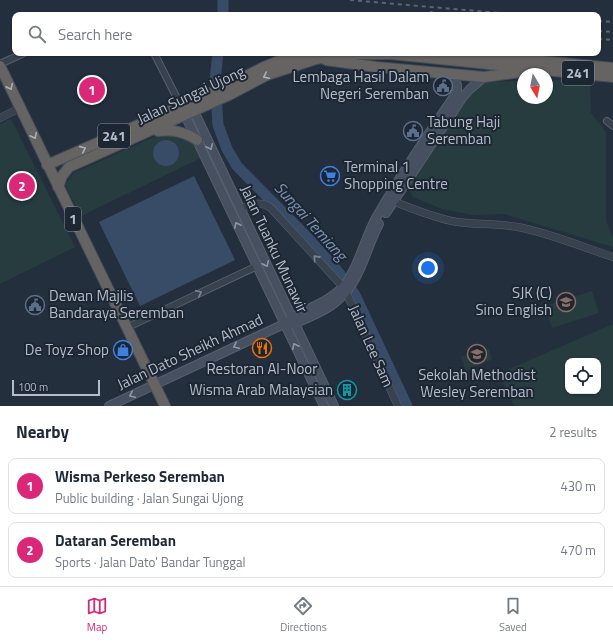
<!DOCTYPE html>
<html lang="en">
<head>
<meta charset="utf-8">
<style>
  :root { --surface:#fff; --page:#f6f6f7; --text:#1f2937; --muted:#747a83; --line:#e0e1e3; --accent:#db2777 }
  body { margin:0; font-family:"Titillium Web",sans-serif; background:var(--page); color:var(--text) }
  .controls { position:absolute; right:12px; bottom:12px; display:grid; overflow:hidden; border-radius:8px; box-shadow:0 1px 3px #0004 }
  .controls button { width:36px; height:36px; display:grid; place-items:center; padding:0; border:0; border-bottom:1px solid var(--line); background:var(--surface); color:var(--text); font:20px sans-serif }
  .compass { position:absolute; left:517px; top:68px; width:36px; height:36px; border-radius:50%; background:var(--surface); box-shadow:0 1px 3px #0004; rotate:170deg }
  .scale { position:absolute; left:12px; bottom:10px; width:88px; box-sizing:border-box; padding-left:4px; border:2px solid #b4bcc9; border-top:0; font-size:11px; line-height:14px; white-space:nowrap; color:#b4bcc9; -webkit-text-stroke:3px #1d2633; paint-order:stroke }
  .you { position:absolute; left:428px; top:268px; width:14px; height:14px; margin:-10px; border:3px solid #fff; border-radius:50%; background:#1a73e8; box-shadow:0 0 0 6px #1a73e833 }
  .badge { display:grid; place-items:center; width:26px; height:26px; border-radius:50%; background:var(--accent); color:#fff; font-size:13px; font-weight:700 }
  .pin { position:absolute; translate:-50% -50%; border:2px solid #fff; box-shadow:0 1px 4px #0006 }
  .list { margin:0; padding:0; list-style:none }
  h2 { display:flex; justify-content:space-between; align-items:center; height:52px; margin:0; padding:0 16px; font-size:17px }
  h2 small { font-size:13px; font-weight:400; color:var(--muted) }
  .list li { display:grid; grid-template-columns:26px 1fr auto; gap:12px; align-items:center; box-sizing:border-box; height:56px; margin:0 8px 8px; padding:0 8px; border:1px solid var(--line); border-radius:8px }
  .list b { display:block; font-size:15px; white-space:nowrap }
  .list p { margin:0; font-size:13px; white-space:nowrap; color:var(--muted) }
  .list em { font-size:13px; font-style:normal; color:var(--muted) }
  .icon { flex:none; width:22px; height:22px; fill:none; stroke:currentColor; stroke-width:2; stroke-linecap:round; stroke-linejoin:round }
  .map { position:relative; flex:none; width:613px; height:406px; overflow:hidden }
  .search { position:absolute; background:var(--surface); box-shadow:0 1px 3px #0004; left:12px; right:12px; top:12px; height:44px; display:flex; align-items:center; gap:10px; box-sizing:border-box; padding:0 14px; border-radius:8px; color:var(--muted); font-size:15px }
  .sheet { height:180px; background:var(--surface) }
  nav { display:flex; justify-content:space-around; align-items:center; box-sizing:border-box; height:56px; border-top:1px solid var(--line); background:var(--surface); font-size:11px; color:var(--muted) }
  nav a { display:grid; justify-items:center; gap:2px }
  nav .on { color:var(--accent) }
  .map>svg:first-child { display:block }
  .green { fill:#263c3f; fill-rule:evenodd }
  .water { fill:#394c67 }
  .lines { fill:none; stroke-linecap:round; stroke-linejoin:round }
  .river { stroke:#394c67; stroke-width:11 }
  .minor-casing { stroke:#565f6c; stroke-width:8 }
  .tertiary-casing { stroke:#565f6c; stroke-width:8 }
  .secondary-casing { stroke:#565f6c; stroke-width:10 }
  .trunk-casing { stroke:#434c59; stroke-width:12 }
  .minor { stroke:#38414e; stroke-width:6 }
  .tertiary { stroke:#38414e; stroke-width:7 }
  .secondary { stroke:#465061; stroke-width:8 }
  .trunk { stroke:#656462; stroke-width:10 }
  .rail { stroke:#5a6575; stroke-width:2; stroke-dasharray:4 4; stroke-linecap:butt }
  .oneway { stroke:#a8afba }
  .oneway2 { stroke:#8e96a5 }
  .oneway3 { stroke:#7c8592 }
  .labels { text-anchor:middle; stroke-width:4; stroke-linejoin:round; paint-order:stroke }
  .shield { fill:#1d2633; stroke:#878f9c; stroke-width:1 }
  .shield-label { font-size:14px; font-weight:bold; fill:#b4bcc9 }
  .poi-label { font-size:15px; fill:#b4bcc9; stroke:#1d2633; text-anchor:end }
  .street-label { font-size:15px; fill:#b4bcc9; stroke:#1d2633 }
  .water-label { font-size:16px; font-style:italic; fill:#7c92b1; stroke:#1d2633 }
</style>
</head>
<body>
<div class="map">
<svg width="613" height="406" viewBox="0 0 613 406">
  <rect width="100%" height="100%" fill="#242f3e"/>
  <path class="green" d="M590 79 591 113 606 132V221L613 237V247L504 214 473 215 442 209 413 197 408 187 473 86 482 82 523 81V98H547V80Z
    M11 119 75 247 0 284V124Z
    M167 134 179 135 194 143 201 158 81 216 65 185 74 173 156 136Z
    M592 291 599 313 552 328 545 306Z
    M613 324V406H514L499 375 509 369ZM568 361H598V391H568Z
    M489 349 492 359 466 371 461 357Z"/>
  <path class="water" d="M153 153a13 13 0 1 1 26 0a13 13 0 1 1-26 0Z
    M194 176 235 260 140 306 99 222Z"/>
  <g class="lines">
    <path class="river" d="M223 15V0
      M218 53 215 80 218 125 227 149 237 166 306 236 339 273 355 295 407 406"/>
    <g class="minor-casing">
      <path id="minor" d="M154 53 181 106
        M0 64 24 53
        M607 121 613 126
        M126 328 257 266"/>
    </g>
    <g class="tertiary-casing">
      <path id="tertiary" d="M0 118 20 108
        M390 200C411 208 434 218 457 222 479 225 500 223 523 228 554 235 583 247 613 257
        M240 209C251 205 260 200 271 208L343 287 346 292 398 406"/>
    </g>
    <g class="secondary-casing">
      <path id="secondary" d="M192 107 334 406
        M183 111 324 406
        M386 213 462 98 470 89 484 77
        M289 324H294C309 317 326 311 338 300 361 281 365 250 379 224
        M109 406 284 324C302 309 327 304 343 287 357 271 365 238 376 218 401 174 429 133 457 92V85L451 74"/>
    </g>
    <g class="trunk-casing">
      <path id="trunk" d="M461 53 613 68
        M326 60 376 67 484 77 528 71
        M0 66 165 406
        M158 131C173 129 184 132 197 140
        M47 165 227 86 264 67 279 61 309 53
        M58 187 62 176 69 167 229 95 267 75 316 59 341 54H391L613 77"/>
    </g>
    <use href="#minor" class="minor"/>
    <use href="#tertiary" class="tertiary"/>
    <use href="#secondary" class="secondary"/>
    <use href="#trunk" class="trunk"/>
    <path class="rail" d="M350 0 523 15
      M430 12 445 15
      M598 21 613 22
      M598 31 613 32
      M598 39 613 40"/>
  </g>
  <defs><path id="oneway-chevron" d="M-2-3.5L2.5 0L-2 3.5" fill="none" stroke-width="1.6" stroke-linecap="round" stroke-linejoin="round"/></defs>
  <g class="oneway">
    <use href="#oneway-chevron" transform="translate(266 76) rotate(154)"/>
    <use href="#oneway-chevron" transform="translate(10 87) rotate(64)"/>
    <use href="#oneway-chevron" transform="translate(34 136) rotate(64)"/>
    <use href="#oneway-chevron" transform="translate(83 149) rotate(-24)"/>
  </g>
  <g class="oneway2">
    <use href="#oneway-chevron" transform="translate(210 147) rotate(65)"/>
    <use href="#oneway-chevron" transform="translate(237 225) rotate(-115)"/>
    <use href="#oneway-chevron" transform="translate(266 264) rotate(65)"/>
    <use href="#oneway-chevron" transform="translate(236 346) rotate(155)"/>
    <use href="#oneway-chevron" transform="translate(295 346) rotate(-116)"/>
    <use href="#oneway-chevron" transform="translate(132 395) rotate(155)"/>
  </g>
  <g class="oneway3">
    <use href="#oneway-chevron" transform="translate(316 258) rotate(-132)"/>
    <use href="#oneway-chevron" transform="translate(199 293) rotate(-25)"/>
  </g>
  <defs>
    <g id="civic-ring" transform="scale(1)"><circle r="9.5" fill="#1d2633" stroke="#5c6f8a" stroke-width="1.5"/><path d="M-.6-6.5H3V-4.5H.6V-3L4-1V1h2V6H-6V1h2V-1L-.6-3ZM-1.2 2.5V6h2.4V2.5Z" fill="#5c6f8a"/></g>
    <g id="supermarket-ring" transform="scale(1)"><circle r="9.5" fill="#1d2633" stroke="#3f7fe0" stroke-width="1.5"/><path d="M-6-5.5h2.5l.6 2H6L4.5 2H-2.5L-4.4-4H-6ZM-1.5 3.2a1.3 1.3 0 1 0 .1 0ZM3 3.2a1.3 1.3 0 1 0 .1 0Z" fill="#3f7fe0"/></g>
    <g id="school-ring" transform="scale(1)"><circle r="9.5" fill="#1d2633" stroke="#8d6e63" stroke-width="1.5"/><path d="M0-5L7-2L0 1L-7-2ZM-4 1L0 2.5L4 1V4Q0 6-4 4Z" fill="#8d6e63"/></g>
    <g id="restaurant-ring" transform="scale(1)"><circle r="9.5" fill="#1d2633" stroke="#e8710a" stroke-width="1.5"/><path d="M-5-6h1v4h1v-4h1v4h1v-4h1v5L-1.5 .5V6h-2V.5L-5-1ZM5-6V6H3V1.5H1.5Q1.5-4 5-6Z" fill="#e8710a"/></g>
    <g id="shop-ring" transform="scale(1)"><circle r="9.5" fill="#1d2633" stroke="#3f7fe0" stroke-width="1.5"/><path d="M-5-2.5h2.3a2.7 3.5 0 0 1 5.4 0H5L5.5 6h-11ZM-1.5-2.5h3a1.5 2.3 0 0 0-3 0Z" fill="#3f7fe0"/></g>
    <g id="building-ring" transform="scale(1)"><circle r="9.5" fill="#1d2633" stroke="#0f9aa8" stroke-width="1.5"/><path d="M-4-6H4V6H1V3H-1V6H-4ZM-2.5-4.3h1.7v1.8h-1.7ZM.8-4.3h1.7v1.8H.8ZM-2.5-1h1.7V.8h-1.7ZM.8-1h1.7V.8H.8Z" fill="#0f9aa8"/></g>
  </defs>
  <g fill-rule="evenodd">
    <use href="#civic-ring" x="443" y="86"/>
    <use href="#civic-ring" x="413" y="131"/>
    <use href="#supermarket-ring" x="330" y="176"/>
    <use href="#school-ring" x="566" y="302"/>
    <use href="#civic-ring" x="35" y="305"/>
    <use href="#restaurant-ring" x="262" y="348"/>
    <use href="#shop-ring" x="123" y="350"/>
    <use href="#school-ring" x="477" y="354"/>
    <use href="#building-ring" x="347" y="390"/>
  </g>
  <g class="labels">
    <g class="shield">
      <rect x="562" y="61" width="32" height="24" rx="3"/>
      <rect x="98" y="124" width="32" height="24" rx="3"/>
      <rect x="65" y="207" width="16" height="24" rx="3"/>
    </g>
    <g class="shield-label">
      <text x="578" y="78">241</text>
      <text x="114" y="141">241</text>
      <text x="73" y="224">1</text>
    </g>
    <g class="poi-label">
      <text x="429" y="82">Lembaga Hasil Dalam<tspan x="429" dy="17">Negeri Seremban</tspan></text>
      <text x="427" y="127" text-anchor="start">Tabung Haji<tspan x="427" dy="17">Seremban</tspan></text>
      <text x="344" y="172" text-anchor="start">Terminal 1<tspan x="344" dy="17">Shopping Centre</tspan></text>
      <text x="552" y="298">SJK (C)<tspan x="552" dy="17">Sino English</tspan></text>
      <text x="49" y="301" text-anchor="start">Dewan Majlis<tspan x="49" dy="17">Bandaraya Seremban</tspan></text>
      <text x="109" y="355">De Toyz Shop</text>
      <text x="262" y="374" text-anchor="middle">Restoran Al-Noor</text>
      <text x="477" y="380" text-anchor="middle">Sekolah Methodist<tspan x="477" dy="17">Wesley Seremban</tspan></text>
      <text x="333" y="395">Wisma Arab Malaysian</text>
    </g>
    <g class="street-label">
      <text transform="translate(191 95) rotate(-25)" y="5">Jalan Sungai Ujong</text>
      <text transform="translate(274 249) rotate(65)" y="5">Jalan Tuanku Munawir</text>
      <text transform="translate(371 346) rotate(66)" y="5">Jalan Lee Sam</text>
      <text transform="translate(190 352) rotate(-25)" y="5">Jalan Dato Sheikh Ahmad</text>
    </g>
    <g class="water-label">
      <text transform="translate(311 221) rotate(48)" y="6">Sungai Temiang</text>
    </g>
  </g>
</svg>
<div class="controls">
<button><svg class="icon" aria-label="locate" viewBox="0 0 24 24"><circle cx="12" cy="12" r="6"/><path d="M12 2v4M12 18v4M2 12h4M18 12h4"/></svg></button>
</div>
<svg class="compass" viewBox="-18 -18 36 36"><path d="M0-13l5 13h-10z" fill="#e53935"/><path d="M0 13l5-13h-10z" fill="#747a83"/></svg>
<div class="scale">100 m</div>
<div class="you"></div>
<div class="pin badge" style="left:92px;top:90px">1</div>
<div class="pin badge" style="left:22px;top:186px">2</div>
<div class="search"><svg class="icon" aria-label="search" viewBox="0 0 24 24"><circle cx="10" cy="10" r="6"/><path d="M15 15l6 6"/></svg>Search here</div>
</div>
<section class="sheet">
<h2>Nearby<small>2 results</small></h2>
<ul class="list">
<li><span class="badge">1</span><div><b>Wisma Perkeso Seremban</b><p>Public building · Jalan Sungai Ujong</p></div><em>430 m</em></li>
<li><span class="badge">2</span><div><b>Dataran Seremban</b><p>Sports · Jalan Dato' Bandar Tunggal</p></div><em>470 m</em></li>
</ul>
</section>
<nav>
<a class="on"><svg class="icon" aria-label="map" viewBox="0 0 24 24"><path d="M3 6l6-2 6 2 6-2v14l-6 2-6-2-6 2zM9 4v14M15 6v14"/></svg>Map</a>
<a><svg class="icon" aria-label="directions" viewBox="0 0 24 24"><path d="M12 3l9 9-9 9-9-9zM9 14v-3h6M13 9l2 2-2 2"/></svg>Directions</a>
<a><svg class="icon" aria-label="saved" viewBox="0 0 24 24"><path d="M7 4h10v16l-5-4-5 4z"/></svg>Saved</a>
</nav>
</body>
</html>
